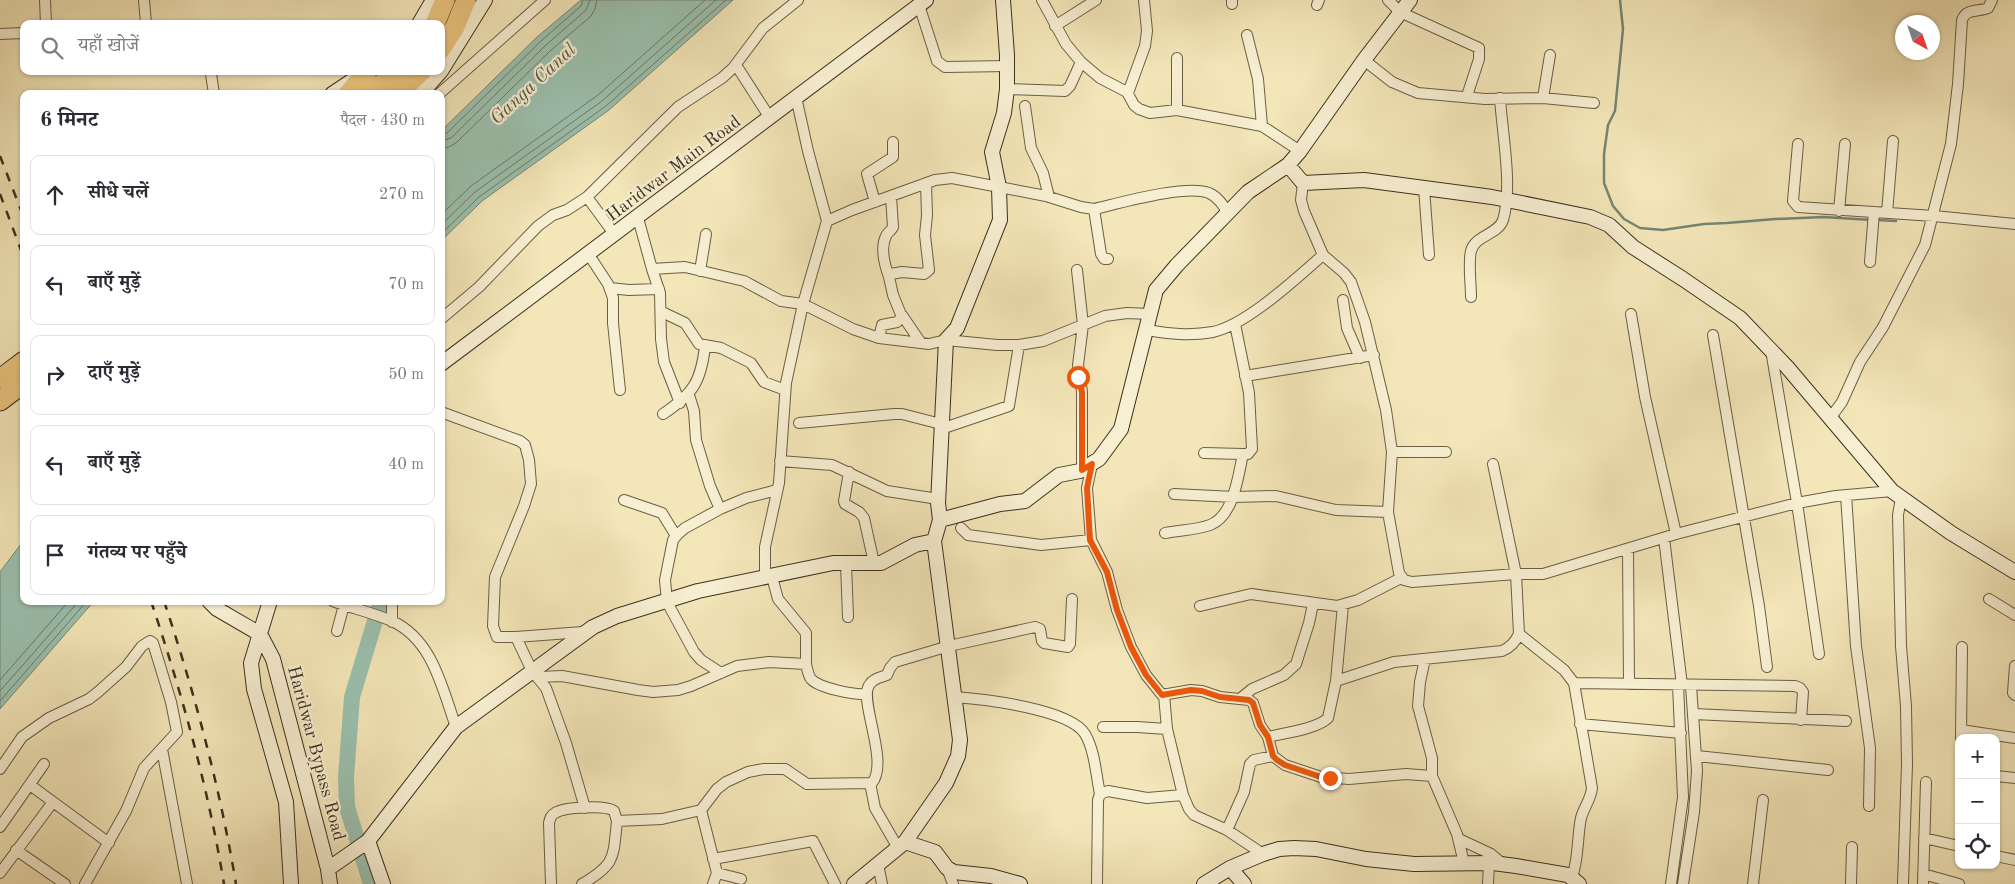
<!DOCTYPE html>
<html lang="hi">
<head>
<meta charset="utf-8">
<style>
  :root { --surface:#fff; --page:#f2f2f3; --text:#2b2b33; --muted:#7c7c81; --line:#e1e1e2 }
  body { margin:0; font-family:"Old Standard TT","Noto Serif Devanagari",serif; background:var(--page); color:var(--text) }
  .controls { position:absolute; right:15px; bottom:15px; display:grid; overflow:hidden; border-radius:10px; box-shadow:0 1px 4px #0004 }
  .controls button { width:45px; height:45px; display:grid; place-items:center; padding:0; border:0; border-bottom:1px solid var(--line); background:var(--surface); color:var(--text); font:25px sans-serif }
  .compass { position:absolute; left:1895px; top:15px; width:45px; height:45px; border-radius:50%; background:var(--surface); box-shadow:0 1px 4px #0004; rotate:140deg }
  .stop { position:absolute; width:15px; height:15px; margin:-11px; border:4px solid #ea580c; border-radius:50%; background:#fff }
  .stop.end { background:#ea580c; border-color:#fff; box-shadow:0 1px 5px #0008 }
  .list { margin:0; padding:0; list-style:none }
  h2 { display:flex; justify-content:space-between; align-items:center; height:65px; margin:0; padding:0 20px; font-size:21px }
  h2 small { font-size:16px; font-weight:400; color:var(--muted) }
  .list li { display:grid; grid-template-columns:32px 1fr auto; gap:15px; align-items:center; box-sizing:border-box; height:80px; margin:0 10px 10px; padding:0 10px; border:1px solid var(--line); border-radius:10px }
  .list b { display:block; font-size:19px; white-space:nowrap }
  .list em { font-size:16px; font-style:normal; color:var(--muted) }
  .icon { flex:none; width:28px; height:28px; fill:none; stroke:currentColor; stroke-width:2; stroke-linecap:round; stroke-linejoin:round }
  .map { position:relative; flex:none; width:2015px; height:884px; overflow:hidden }
  .search { position:absolute; background:var(--surface); box-shadow:0 1px 4px #0004; left:20px; top:20px; width:425px; height:55px; display:flex; align-items:center; gap:12px; box-sizing:border-box; padding:0 18px; border-radius:10px; color:var(--muted); font-size:19px }
  .panel { position:absolute; background:var(--surface); box-shadow:0 1px 4px #0004; left:20px; top:90px; width:425px; height:515px; border-radius:10px }
  .map>svg:first-child { display:block }
  .water { fill:#9bc0ae; stroke:#758675 }
  .lines { fill:none; stroke-linecap:round; stroke-linejoin:round }
  .shore { stroke:#6c7867; stroke-width:1 }
  .stream { stroke:#758675; stroke-width:2.5 }
  .river { stroke:#9bc0ae; stroke-width:16 }
  .street-casing { stroke:#6a5e46; stroke-width:12 }
  .secondary-casing { stroke:#3c3020; stroke-width:16 }
  .highway-casing { stroke:#3c3020; stroke-width:21 }
  .street { stroke:#f7efd1; stroke-width:10 }
  .secondary { stroke:#f7efd1; stroke-width:14 }
  .highway { stroke:#eac37c; stroke-width:19 }
  .rail { stroke:#3c3020; stroke-width:2.5; stroke-dasharray:9 9; stroke-linecap:butt }
  .route { stroke:#ea580c; stroke-width:6 }
  .labels { text-anchor:middle; stroke-width:4.5; stroke-linejoin:round; paint-order:stroke }
  .street-label { font-size:18px; fill:#3c3020; stroke:#f7efd1 }
  .water-label { font-size:19px; font-style:italic; fill:#545444; stroke:#f7efd1 }
</style>
</head>
<body>
<div class="map">
<svg width="2015" height="884" viewBox="0 0 2015 884">
  <rect width="100%" height="100%" fill="#f3e6b8"/>
  <filter id="stains"><feTurbulence type="fractalNoise" baseFrequency=".004" numOctaves="4"/><feColorMatrix values="0 0 0 0 .2 0 0 0 0 .09 0 0 0 0 .02 0 0 0 .5 -.17"/></filter>
  <radialGradient id="worn" r=".72"><stop offset=".6" stop-color="#630" stop-opacity="0"/><stop offset="1" stop-color="#630" stop-opacity=".3"/></radialGradient>
  <path class="water" d="M581 0H733L609 110 482 201 441 241V131L537 37Z
    M24 540V601H94L0 709V572Z"/>
  <g class="lines">
    <path class="shore" d="M441 135 447 133 541 41 581 6 583 0
      M441 141 451 138 545 46 586 10 590 0
      M441 148 449 147 456 143 550 51 591 16 595 9 597 0
      M441 215 471 186 598 95 705 0
      M441 225 475 192 602 101 716 0
      M441 234 479 197 606 106 726 0
      M0 680 69 601
      M0 691 79 601
      M0 701 87 601"/>
    <path class="stream" d="M1620 0 1623 29 1615 111 1608 125 1604 154V183L1613 206 1624 219 1640 228 1663 230 1704 224 1727 223 1775 219 1824 217 1872 220
      M1877 220 1896 221"/>
    <path class="river" d="M371 884 347 807 346 777 352 697 381 601"/>
    <g class="street-casing">
      <path id="street" d="M45 0 46 24
        M144 0 146 24
        M1042 0 1066 44 1081 62 1100 78 1127 92 1134 105 1139 109 1150 113 1177 110 1262 126 1300 151
        M1232 0V4
        M1388 0 1400 12 1479 48V59L1467 96
        M919 5 937 61 945 67 1007 66
        M1317 5 1319 0
        M1055 26 1096 0
        M0 34 24 33
        M1247 35 1258 79 1262 126
        M1364 60 1392 82 1418 93 1485 99 1543 98 1594 103
        M736 65 770 118
        M211 74 214 94
        M1007 89 1065 91 1070 86 1081 62
        M1128 93 1145 46 1147 31 1144 0
        M439 94 545 0
        M1543 98 1550 55
        M1025 106 1031 148 1043 173 1049 197
        M1177 110V58
        M1798 144 1793 201 1798 207 1934 216 2015 224
        M1303 183 1301 200 1304 211 1323 255 1344 273 1351 282 1365 322 1386 410 1392 452 1388 512 1399 573 1404 580 1412 582 1516 574H1543L1676 534 1797 503 1836 496 1892 491
        M1424 188 1429 255
        M587 197 615 235
        M875 202 867 174 893 157V142
        M1094 209 1101 254 1104 259H1108
        M1839 211 1845 144
        M1887 213 1893 141
        M638 218 652 269 685 267 744 281 781 301 803 304 853 329 879 338 929 344 946 340 997 345H1019L1043 341 1105 316 1127 313 1150 314
        M827 221 852 210 935 180 952 178 1046 196 1081 207 1094 209C1120 203 1186 184 1209 193 1218 197 1223 205 1228 213
        M589 255 608 284 613 298V323L620 390
        M1870 262 1874 212
        M652 269 660 293 661 339 664 362 680 403
        M1077 270 1083 325 1078 365 1082 392V470
        M700 271 706 234
        M889 277C885 266 880 248 886 236 887 233 891 231 893 227L891 196
        M610 288 629 290 659 289
        M1471 297C1471 284 1468 263 1471 251 1475 235 1498 235 1503 220 1513 187 1502 132 1500 98
        M1343 300 1347 328 1360 358
        M662 312 685 323 699 344 721 348 751 363 764 382 785 390
        M1631 314 1645 397 1676 534
        M902 315 921 343
        M441 319 479 287 538 226 553 215 567 210 587 197 678 107 722 78 733 68 763 28 798 0
        M1147 330C1170 334 1190 336 1213 332 1248 324 1295 279 1323 255
        M1713 335 1759 606 1767 667
        M879 338 882 325 897 322 902 317 893 295 889 277 891 274 902 272 924 274 929 270 925 235 927 215 926 183
        M1771 350 1797 503 1819 654
        M1245 376 1374 355
        M689 395 694 411 696 440 710 486 720 509
        M441 412 520 441 525 445 529 460 531 484 524 506 495 577 493 626 497 637H516L532 671 546 688 566 743 585 808
        M663 414C693 394 701 382 705 346
        M1831 417 1842 402 1860 362 1883 327 1925 245 1951 144 1958 84 1962 20C1966 8 1979 12 1988 8L1992 0
        M799 423 894 414H902L941 424
        M941 429 1009 406 1019 345
        M1392 452H1446
        M1204 453 1243 454
        M780 461 832 465 887 491 938 499
        M1092 464 1087 488 1091 540 1107 572 1117 610 1131 647 1146 675 1162 695 1191 690 1202 691 1220 697 1249 700 1253 703 1260 725 1268 737
        M849 472 844 501 845 504 859 512 864 518 874 563
        M1174 494 1234 497 1276 496 1336 510 1388 512
        M1846 495 1856 646 1870 748 1869 806
        M1901 498 1898 515 1901 646 1906 706 1907 764 1903 884
        M624 500 662 513 676 536
        M961 528 968 535 1041 545 1091 540
        M1165 533C1179 530 1197 530 1210 525 1234 516 1238 476 1243 454H1248L1252 449 1249 393 1235 324
        M1664 538 1682 685
        M1628 549 1629 684
        M846 563 848 617
        M772 577 778 599 806 633V664
        M765 578V547L779 483 786 383 803 304 827 221 808 151 796 97
        M1989 599 2015 615
        M333 601C352 608 373 613 392 621 433 640 442 688 456 727
        M392 601V622
        M1343 605 1336 681 1328 718C1317 729 1284 733 1268 737L1273 756 1285 765 1321 777 1349 779 1406 774 1432 776
        M1200 606 1251 594 1337 606 1358 600 1401 578
        M337 631 344 605
        M1519 634 1564 670 1574 683 1592 788C1591 799 1584 807 1581 818 1577 837 1579 858 1572 877
        M516 637 583 632
        M1425 659 1420 682 1418 706 1432 758V776L1457 834 1464 863
        M2015 666 2013 693 2015 695
        M721 673 701 660 694 652 667 602 665 580 673 540 678 534 685 528 720 509 746 498 777 490
        M538 677 562 676 638 690 653 692 678 690 691 686 737 666 769 662 806 664C807 668 808 675 811 679 819 688 854 695 866 694
        M1336 681 1394 662 1502 651C1511 647 1515 642 1519 634L1516 574 1493 464
        M1574 683 1795 686 1800 688 1803 692 1801 720
        M1164 695 1167 729 1183 795 1189 809 1194 815 1227 830 1263 854
        M955 697C983 699 1070 709 1085 734 1095 751 1096 775 1100 794
        M1241 698 1252 689 1284 675 1296 664 1309 623 1313 604
        M1694 714 1846 721
        M1580 724 1681 733
        M1103 727H1137L1167 729
        M1961 730 2015 738
        M1961 738 1962 647
        M162 749 187 884
        M1697 756 1828 770
        M0 769 22 737 49 718 89 699 98 692 126 667 142 646 150 641 153 643 171 702 177 732 144 768 126 811 85 884
        M1996 776 2015 778
        M870 783 875 808 898 848
        M30 785 109 843
        M701 810 717 873 713 884
        M0 827 44 764
        M1227 830 1244 792 1250 764 1254 760 1273 756
        M1924 838 1959 846
        M1459 839 1491 854 1503 864
        M16 850 65 884
        M1996 856 2015 860
        M713 859 813 841 835 884
        M878 864 882 884
        M947 868 953 884
        M0 873 53 802
        M717 873 741 879
        M1923 874 1959 884
        M551 884 549 823C550 818 551 815 555 813 564 807 606 805 614 811L617 821 662 819 701 810 717 789 726 782 748 772 764 769H785L807 784 872 783C890 761 857 698 870 684 874 678 880 678 887 675L890 668 895 662 949 646 1035 627 1040 629 1042 641 1044 643 1068 647 1070 644 1072 599
        M582 884C616 864 613 858 617 821
        M1097 884 1098 800 1100 794 1108 791 1147 798 1183 795
        M1488 884 1489 863
        M1671 884 1683 797 1678 685
        M1683 884 1694 812 1697 771 1691 686
        M1753 884 1763 800
        M1851 884 1852 847
        M1923 884 1926 782"/>
    </g>
    <g class="secondary-casing">
      <path id="secondary" d="M419 24 433 0
        M441 71 485 0
        M332 94 356 78
        M421 94 441 71
        M1288 165 1303 183 1364 180 1492 197 1590 217 1609 225 1633 247 1683 279 1740 318 1787 367 1892 491 1951 533 2015 572
        M441 364 926 0
        M940 520 1000 504 1025 501 1059 475 1080 471 1099 459 1121 429 1156 290 1177 265 1248 192 1288 165 1300 151 1364 60 1410 0
        M209 601 217 609 260 634 273 659 328 869 330 884
        M270 601 251 663 254 689 286 802 291 884
        M368 841 383 884
        M905 842 935 852 947 868 954 872 991 876 1020 884
        M1230 868 1244 884
        M328 869 368 841 456 727 593 627 617 616 698 591 833 563H881L915 545 934 541
        M854 884 905 842 946 783 958 756 960 740 934 541 940 520 938 503 946 340 957 328 1000 220 999 187 992 152 1004 113 1007 89V55L1003 0
        M1204 884 1230 868 1263 854 1279 849 1294 848 1316 849 1366 859 1414 864 1493 863 1516 866 1568 875 1579 884"/>
    </g>
    <g class="highway-casing">
      <path id="highway" d="M435 24 445 0
        M441 49 455 27 466 0
        M348 94 367 72
        M369 94 397 71
        M397 94 422 71
        M0 379 24 361
        M0 401 24 383"/>
    </g>
    <use href="#street" class="street"/>
    <use href="#secondary" class="secondary"/>
    <use href="#highway" class="highway"/>
    <path class="rail" d="M0 156 24 218
      M0 194 24 258
      M151 601C182 694 208 787 224 884
      M164 601C195 694 220 788 236 884"/>
  </g>
  <g class="lines">
    <path class="route" d="M1078 377 1082 392V470L1092 464 1087 488 1090 540 1107 572 1117 610 1131 647 1146 675 1162 695 1191 690 1202 691 1220 697 1249 700 1253 703 1260 725 1268 737 1273 756 1277 760 1285 765 1321 777 1330 778"/>
  </g>
  <g class="labels">
    <g class="street-label">
      <text transform="translate(673 168) rotate(-37)" y="6">Haridwar Main Road</text>
      <text transform="translate(317 753) rotate(75)" y="6">Haridwar Bypass Road</text>
    </g>
    <g class="water-label">
      <text transform="translate(532 83) rotate(-43)" y="7">Ganga Canal</text>
    </g>
  </g>
  <rect width="100%" height="100%" filter="url(#stains)"/>
  <rect width="100%" height="100%" fill="url(#worn)"/>
</svg>
<div class="controls">
<button>+</button>
<button>−</button>
<button><svg class="icon" aria-label="locate" viewBox="0 0 24 24"><circle cx="12" cy="12" r="6"/><path d="M12 2v4M12 18v4M2 12h4M18 12h4"/></svg></button>
</div>
<svg class="compass" viewBox="-18 -18 36 36"><path d="M0-13l5 13h-10z" fill="#e53935"/><path d="M0 13l5-13h-10z" fill="#7c7c81"/></svg>
<div class="stop" style="left:1078px;top:377px"></div>
<div class="stop end" style="left:1330px;top:778px"></div>
<div class="search"><svg class="icon" aria-label="search" viewBox="0 0 24 24"><circle cx="10" cy="10" r="6"/><path d="M15 15l6 6"/></svg>यहाँ खोजें</div>
<section class="panel">
<h2>6 मिनट<small>पैदल · 430 m</small></h2>
<ul class="list">
<li><svg class="icon" aria-label="ahead" viewBox="0 0 24 24"><path d="M12 20V5M6 11l6-6 6 6"/></svg><div><b>सीधे चलें</b></div><em>270 m</em></li>
<li><svg class="icon" aria-label="left" viewBox="0 0 24 24"><path d="M17 20v-9H6M10 6l-5 5 5 5"/></svg><div><b>बाएँ मुड़ें</b></div><em>70 m</em></li>
<li><svg class="icon" aria-label="right" viewBox="0 0 24 24"><path d="M7 20v-9h11M14 6l5 5-5 5"/></svg><div><b>दाएँ मुड़ें</b></div><em>50 m</em></li>
<li><svg class="icon" aria-label="left" viewBox="0 0 24 24"><path d="M17 20v-9H6M10 6l-5 5 5 5"/></svg><div><b>बाएँ मुड़ें</b></div><em>40 m</em></li>
<li><svg class="icon" aria-label="arrive" viewBox="0 0 24 24"><path d="M6 21V4h12l-3 4 3 4H6"/></svg><div><b>गंतव्य पर पहुँचे</b></div></li>
</ul>
</section>
</div>
</body>
</html>
